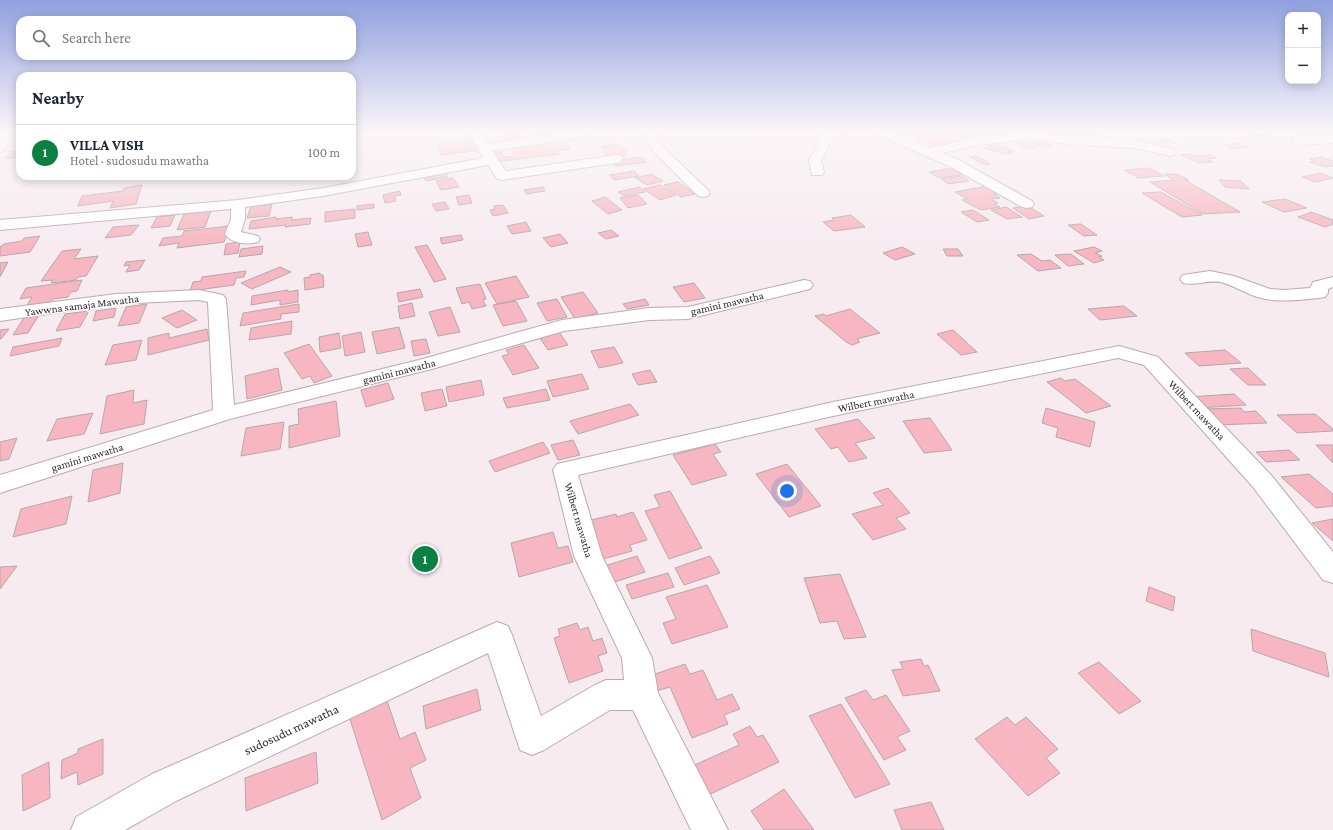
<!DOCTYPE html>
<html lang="en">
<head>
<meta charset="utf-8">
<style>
  :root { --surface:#fff; --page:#f6f6f7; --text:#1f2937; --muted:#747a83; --line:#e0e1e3; --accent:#0b8043 }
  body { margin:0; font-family:"Crimson Pro",serif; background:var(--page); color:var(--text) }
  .controls { position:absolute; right:12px; top:12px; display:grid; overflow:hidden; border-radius:8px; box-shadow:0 2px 10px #0003 }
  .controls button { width:36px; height:36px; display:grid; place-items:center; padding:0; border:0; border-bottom:1px solid var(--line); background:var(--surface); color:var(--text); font:20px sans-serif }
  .you { position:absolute; left:787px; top:491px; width:14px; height:14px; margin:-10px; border:3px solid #fff; border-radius:50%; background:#1a73e8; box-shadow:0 0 0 6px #1a73e833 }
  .badge { display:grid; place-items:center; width:26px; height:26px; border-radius:50%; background:var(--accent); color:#fff; font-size:13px; font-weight:700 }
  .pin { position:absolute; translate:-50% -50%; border:2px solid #fff; box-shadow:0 1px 4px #0006 }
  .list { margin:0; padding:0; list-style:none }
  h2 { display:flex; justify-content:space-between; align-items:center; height:52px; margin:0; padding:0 16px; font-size:17px }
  h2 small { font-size:13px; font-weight:400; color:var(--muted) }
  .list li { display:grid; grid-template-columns:26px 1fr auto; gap:12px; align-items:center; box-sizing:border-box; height:56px; padding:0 16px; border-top:1px solid var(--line) }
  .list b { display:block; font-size:15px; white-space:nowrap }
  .list p { margin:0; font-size:13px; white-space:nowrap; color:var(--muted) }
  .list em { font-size:13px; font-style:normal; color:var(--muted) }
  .icon { flex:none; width:22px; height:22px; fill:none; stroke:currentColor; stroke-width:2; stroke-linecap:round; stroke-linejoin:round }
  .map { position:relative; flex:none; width:1333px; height:830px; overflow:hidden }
  .search { position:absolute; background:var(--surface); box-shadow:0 2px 10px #0003; left:16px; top:16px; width:340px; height:44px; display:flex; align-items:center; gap:10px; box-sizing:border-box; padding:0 14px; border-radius:12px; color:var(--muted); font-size:15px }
  .panel { position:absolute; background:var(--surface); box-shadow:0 2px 10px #0003; left:16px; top:72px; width:340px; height:108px; border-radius:12px }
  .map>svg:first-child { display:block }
  .building { fill:#f7b6c1; stroke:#b5a8aa }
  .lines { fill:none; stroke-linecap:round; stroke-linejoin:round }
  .minor-casing { stroke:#b8acb2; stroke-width:2 }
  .minor { fill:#fff; fill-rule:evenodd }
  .labels { text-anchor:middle; stroke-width:3; stroke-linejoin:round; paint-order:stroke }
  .street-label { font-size:11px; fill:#2f2a2c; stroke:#fff }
  .near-street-label { font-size:13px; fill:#2f2a2c; stroke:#fff }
</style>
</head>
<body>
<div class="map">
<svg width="1333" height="830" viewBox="0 0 1333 830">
  <rect width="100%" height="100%" fill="#f7ebf0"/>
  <path class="building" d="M505 133H517L520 138 509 140Z
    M907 133H980L988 136 936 146Z
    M987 133H1018L993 136Z
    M1052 133H1098L1063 137Z
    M1262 134 1276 139 1267 140 1254 135Z
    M574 135 578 139 563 141 570 149 557 151 559 154 497 162 490 150 499 149 505 157 515 156 509 146Z
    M472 139 479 150 442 155 436 144Z
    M1167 139 1177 144 1170 142 1160 143 1154 140Z
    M1030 141 1040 145 1030 149 1016 143Z
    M1042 141 1052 146 1045 147 1035 142Z
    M1241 143 1249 147 1232 149 1223 145Z
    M620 144 627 154H624L625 156 611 158 609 156H607L600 146Z
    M997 144 1006 148H1004L1014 151 1007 154 983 148Z
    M20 151V157L5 159 11 152Z
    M1191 154 1196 156 1209 155 1216 158 1206 159 1213 162 1199 163 1181 155Z
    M976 156 991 164 985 165 970 157Z
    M641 157 647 162 616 166 611 161Z
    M1322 157 1333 161V166L1325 167 1310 162 1315 161 1310 159Z
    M952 168 962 175 939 178 929 172Z
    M1149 168 1164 176 1139 178 1124 170Z
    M634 171 639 176 614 180 609 175Z
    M444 172 448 177 426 181 422 176Z
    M1321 173 1333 178 1315 182 1302 177Z
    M651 174 663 181 647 185 635 178Z
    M1164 174H1177L1189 180H1185L1240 212 1203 214 1150 182 1174 180Z
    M962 176 969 181 948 184 941 179Z
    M453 178 459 187 441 190 436 181Z
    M1219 180 1241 181 1249 189 1225 187Z
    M678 182 695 194 681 197 664 185Z
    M142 185 136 204 110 208 113 201 78 206 82 196 123 191 124 188Z
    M660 185 676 195 660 200 643 189Z
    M987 186 1000 194H994L1000 198 991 199 998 203 994 204 1000 207 981 210 962 200 967 199 955 192Z
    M543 187 545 191 526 194 524 190Z
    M639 187 645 192 624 196 618 192Z
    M400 191 401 195 395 196 396 201 385 203 383 195Z
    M1161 192 1202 215 1182 217 1142 193Z
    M469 195 472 203 459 205 456 197Z
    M638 195 647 204 628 208 620 198Z
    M605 197 622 210 608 214 592 201Z
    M1285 199 1307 208 1284 212 1262 202Z
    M445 202 449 209 436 211 432 204Z
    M272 204 269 216 247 218 251 206Z
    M374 204V208L357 210V206Z
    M503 205 508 213 493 216 490 210 495 209 494 206Z
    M1028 206 1044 216 1029 219 1013 208Z
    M1006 207 1022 217 1007 219 991 210Z
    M355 209V218L325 222V212Z
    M973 210 989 220 977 222 961 212Z
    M211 211 205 227 177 230 184 214Z
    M1311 212 1333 220V224L1325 227 1298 217Z
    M175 215 170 226 151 228 157 217Z
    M851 215 865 227 834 231 823 222 834 220 832 218Z
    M276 217V219L292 217V220L311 218 310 224 285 227 286 225 249 229 251 221Z
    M526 222 531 231 512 234 507 226Z
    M1081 224 1097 235 1084 236 1068 225Z
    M139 225 131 235 105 238 113 227Z
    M230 226 224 242 177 248 179 243 159 246 163 238 182 236 184 231Z
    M611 230 619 236 606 239 598 233Z
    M368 232 372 245 358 247 355 234Z
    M560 234 568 243 551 247 543 238Z
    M461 235 463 240 442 244 440 238Z
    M40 236 30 252 0 256V247L4 244 22 241 24 238Z
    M240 242 238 253 224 255 226 244Z
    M427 245 446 279 434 282 415 247Z
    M263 246 262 254 239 257 241 249Z
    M902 247 915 254 895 260 883 253Z
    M1094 247 1102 251 1095 253 1102 256 1099 257 1104 260 1094 263 1074 251Z
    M81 249 74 259 98 256 86 276 78 277 76 280 51 283 53 280 41 281 62 251Z
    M943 249H958L963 256H947Z
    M1031 254 1042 261 1050 260 1061 268 1038 271 1017 255Z
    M1071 254 1084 264 1068 266 1055 255Z
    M145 260 139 270 126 272 130 265 124 266 126 262Z
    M8 262 0 277V263Z
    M280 267 291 272 252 289 241 283Z
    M246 271 244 277 236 278 234 285 190 291 193 282 201 281 202 277Z
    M320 273V275H323L324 287 305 290 304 278 310 277V275Z
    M516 276 529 297 497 304 485 283Z
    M82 280 77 291 71 292 68 297 53 299 50 304 26 307 32 297 20 299 26 288Z
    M694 283 705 298 684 302 673 287Z
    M480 284 486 299 483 300 486 306 472 309 469 302 462 304 456 288Z
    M420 289 423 297 399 302 397 293Z
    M288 290V292L298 290V302L280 305V300L251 305 252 296Z
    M583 292 598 313 575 319 561 297Z
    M557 299 567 317 547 321 537 303Z
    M645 299 649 305 627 309 623 304Z
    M516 301 527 321 503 326 493 305Z
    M412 303 415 316 400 319 398 306Z
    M147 304 139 323 118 326 126 307Z
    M299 304V312L281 314V319L240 326 243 313Z
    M1124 306 1137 316 1100 320 1088 309Z
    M450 307 460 332 438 336 429 312Z
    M116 308 114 317 93 321 96 311Z
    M850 309 880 333 857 339 860 342 852 345 846 342 815 316 824 314 826 316Z
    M182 310 197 320 177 328 162 318Z
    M89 311 80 327 56 331 65 314Z
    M39 315 28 333 13 335 25 316Z
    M292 321 291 334 249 340 251 328Z
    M399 327 405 348 377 354 372 332Z
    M9 329 1 339H0V330Z
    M207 329 209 340 148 355V338L169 333V338Z
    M953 330 977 352 961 355 937 334Z
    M361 332 365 352 345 356 342 336Z
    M559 332 568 345 548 350 539 337Z
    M339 333 341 348 320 352 319 337Z
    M62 338 59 346 10 356 13 347Z
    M426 339 430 353 414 356 411 341Z
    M142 340 136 360 105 365 113 345Z
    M309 344 332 376 314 383 310 376 302 379 284 353Z
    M524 345 539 368 513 375 502 356 509 354 506 350Z
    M614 347 623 363 599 368 591 351Z
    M1225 350 1241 363 1199 366 1185 353Z
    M278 368 282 390 247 399 245 376Z
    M1248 368 1266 385H1248L1230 369Z
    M650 370 657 382 638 385 632 374Z
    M582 374 589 389 553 397 547 381Z
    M1061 378 1065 381 1075 379 1111 406 1086 413 1047 382Z
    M481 380 484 395 449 402 446 387Z
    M388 383 394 399 366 407 361 390Z
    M442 389 447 406 425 411 421 393Z
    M546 389 550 400 507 408 503 398Z
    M134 390 133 403 147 400 144 424 100 434 107 396Z
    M1234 394 1246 405 1198 408 1187 397Z
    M336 401 340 436 289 448V426L299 424 298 409Z
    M630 404 639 415 578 434 570 421Z
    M1046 408 1095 422 1090 447 1056 437 1058 428 1042 423Z
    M1241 408 1244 412 1256 411 1267 423 1218 425 1203 409Z
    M93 413 84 434 47 441 57 419Z
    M1315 414 1333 429V431L1297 433 1277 415Z
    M930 418 952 450 924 453 903 421Z
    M858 419 875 438 855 443 867 458 849 462 838 447 831 449 815 429Z
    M284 422 280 449 241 456 246 428Z
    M17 438 9 459 0 461V442Z
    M573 440 580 455 558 460 551 445Z
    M543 442 550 453 495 472 489 461Z
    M715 444 721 452 713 454 727 475 692 485 673 455Z
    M1316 445H1333V463Z
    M1289 450 1300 460 1266 462 1256 452Z
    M123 463 120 493 88 502 93 470Z
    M787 464 821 506 789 517 756 474Z
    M1309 474 1333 494V506L1316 508 1281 477Z
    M888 488 910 513 896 518 906 529 873 540 852 514 883 505 873 493Z
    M670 491 702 548 669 559 645 511 660 507 654 495Z
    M72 496 66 524 13 537 21 509Z
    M633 512 647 540 630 545 632 551 603 559 587 521 616 514 617 517Z
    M1333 519V541L1312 523Z
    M553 532 558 548 568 546 573 562 519 577 511 543Z
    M637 556 645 572 609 584 601 567Z
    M710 556 720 573 684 585 675 568Z
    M17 566 0 589V567Z
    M668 573 674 587 632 599 626 585Z
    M840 574 866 637 844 639 837 621 820 623 804 578Z
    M707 585 728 627 672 644 663 623 676 619 666 597Z
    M1149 587 1175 597 1173 611 1146 601Z
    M577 623 580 630 588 627 593 641 602 638 607 653 598 656 603 671 569 683 554 638 560 636 558 629Z
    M1251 629 1325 653 1329 677 1253 651Z
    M921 659 924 666 928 665 940 691 903 696 892 670 903 669 900 662Z
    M1099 662 1141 701 1119 714 1078 673Z
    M685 664 690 674 703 670 717 700 732 694 740 709 724 715 728 724 692 738 670 687 656 691 649 676Z
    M477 689 481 710 426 729 423 706Z
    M866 690 873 700 886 695 910 731 897 737 906 750 884 760 845 698Z
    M385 695 400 739 415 732 426 760 410 768 421 798 382 820 348 713Z
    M841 704 890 784 855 798 809 716Z
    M1007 717 1015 725 1026 717 1058 749 1046 758 1060 773 1028 796 975 739Z
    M750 726 757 737 763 735 779 762 704 797 690 767 739 745 733 734Z
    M103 739V774L78 785 77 772 61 779 62 760 78 753V749Z
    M316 752 318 783 246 811 245 778Z
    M49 762 50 798 23 811 22 775Z
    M784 789 814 830H764L751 811Z
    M931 802 944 830H902L894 810Z"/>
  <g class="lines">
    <g class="minor-casing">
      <path id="minor" d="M0 133H12L4 151 0 152Z
        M469 133H481L487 144 559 133H587L585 136 581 137 492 151 506 171 616 155 621 156 622 159 621 162 616 163 502 180 497 179 488 165 323 196 245 207V219L241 232 258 236 260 239 258 242C247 245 232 244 225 234L231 219V209L0 230V220L238 200 323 188 483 158Z
        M642 133H654L664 148 708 190 710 193 708 196 703 197 698 196 656 154Z
        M828 133H842L832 140 821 160 824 172 822 175H812L809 160 823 135Z
        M878 133H894L930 148 979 137 1018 133H1040L1067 136 1134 140 1174 149 1176 152 1174 155 1170 156 1134 148 1067 144 1030 139 979 145 942 153 959 160 1032 201 1034 204 1032 207 1027 208 1022 207 949 166 880 136Z
        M1333 135V143L1297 145 1293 144 1291 141 1293 138 1297 137Z
        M1210 271 1234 276 1270 289 1284 290 1310 288 1313 282 1333 277V287L1328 289V293L1325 297 1319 298C1298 300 1278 303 1257 297 1245 293 1233 285 1220 282 1207 280 1195 286 1183 283L1180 279 1183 275Z
        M804 280 810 281 813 285 810 289 688 319 649 320 564 331 432 369 230 419 0 493V475L213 410 208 302 199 300 116 304 0 321V309L116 294 199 290 223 295 226 299 234 405 419 360 562 320 649 308 688 307Z
        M1119 346 1158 357 1271 475 1333 552V583L1323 580 1253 487 1144 365 1118 358 833 416 578 475 602 556 652 658 658 693 728 830H691L633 710H610L544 750 532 755 520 750 488 653 178 800 125 830H71L76 817 152 774 497 622 508 626 512 635 541 716 595 685 606 680H624L622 658 574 556 553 470 557 464 833 402Z"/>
    </g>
    <use href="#minor" class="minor"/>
  </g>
  <linearGradient id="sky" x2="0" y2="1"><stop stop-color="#90a0e0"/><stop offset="0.53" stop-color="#fbf6f8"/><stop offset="1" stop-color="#fbf6f8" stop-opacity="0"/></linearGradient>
  <rect width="1333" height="249" fill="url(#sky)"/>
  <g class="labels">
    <g class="street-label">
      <text transform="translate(727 303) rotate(-13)" y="4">gamini mawatha</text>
      <text transform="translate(82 305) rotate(-7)" y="4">Yawwna samaja Mawatha</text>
      <text transform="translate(399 371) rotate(-14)" y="4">gamini mawatha</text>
      <text transform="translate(876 401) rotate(-11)" y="4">Wilbert mawatha</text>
      <text transform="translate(1197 410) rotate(47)" y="4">Wilbert mawatha</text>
      <text transform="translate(87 457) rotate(-17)" y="4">gamini mawatha</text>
      <text transform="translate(579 520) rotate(74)" y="4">Wilbert mawatha</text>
    </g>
    <g class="near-street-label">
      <text transform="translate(291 729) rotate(-25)" y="5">sudosudu mawatha</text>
    </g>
  </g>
</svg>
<div class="controls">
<button>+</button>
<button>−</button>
</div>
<div class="you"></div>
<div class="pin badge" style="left:425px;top:559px">1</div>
<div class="search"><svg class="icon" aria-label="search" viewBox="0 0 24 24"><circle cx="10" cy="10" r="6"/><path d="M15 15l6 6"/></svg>Search here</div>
<section class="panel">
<h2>Nearby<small></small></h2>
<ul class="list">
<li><span class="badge">1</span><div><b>VILLA VISH</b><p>Hotel · sudosudu mawatha</p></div><em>100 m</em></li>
</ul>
</section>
</div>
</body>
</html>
